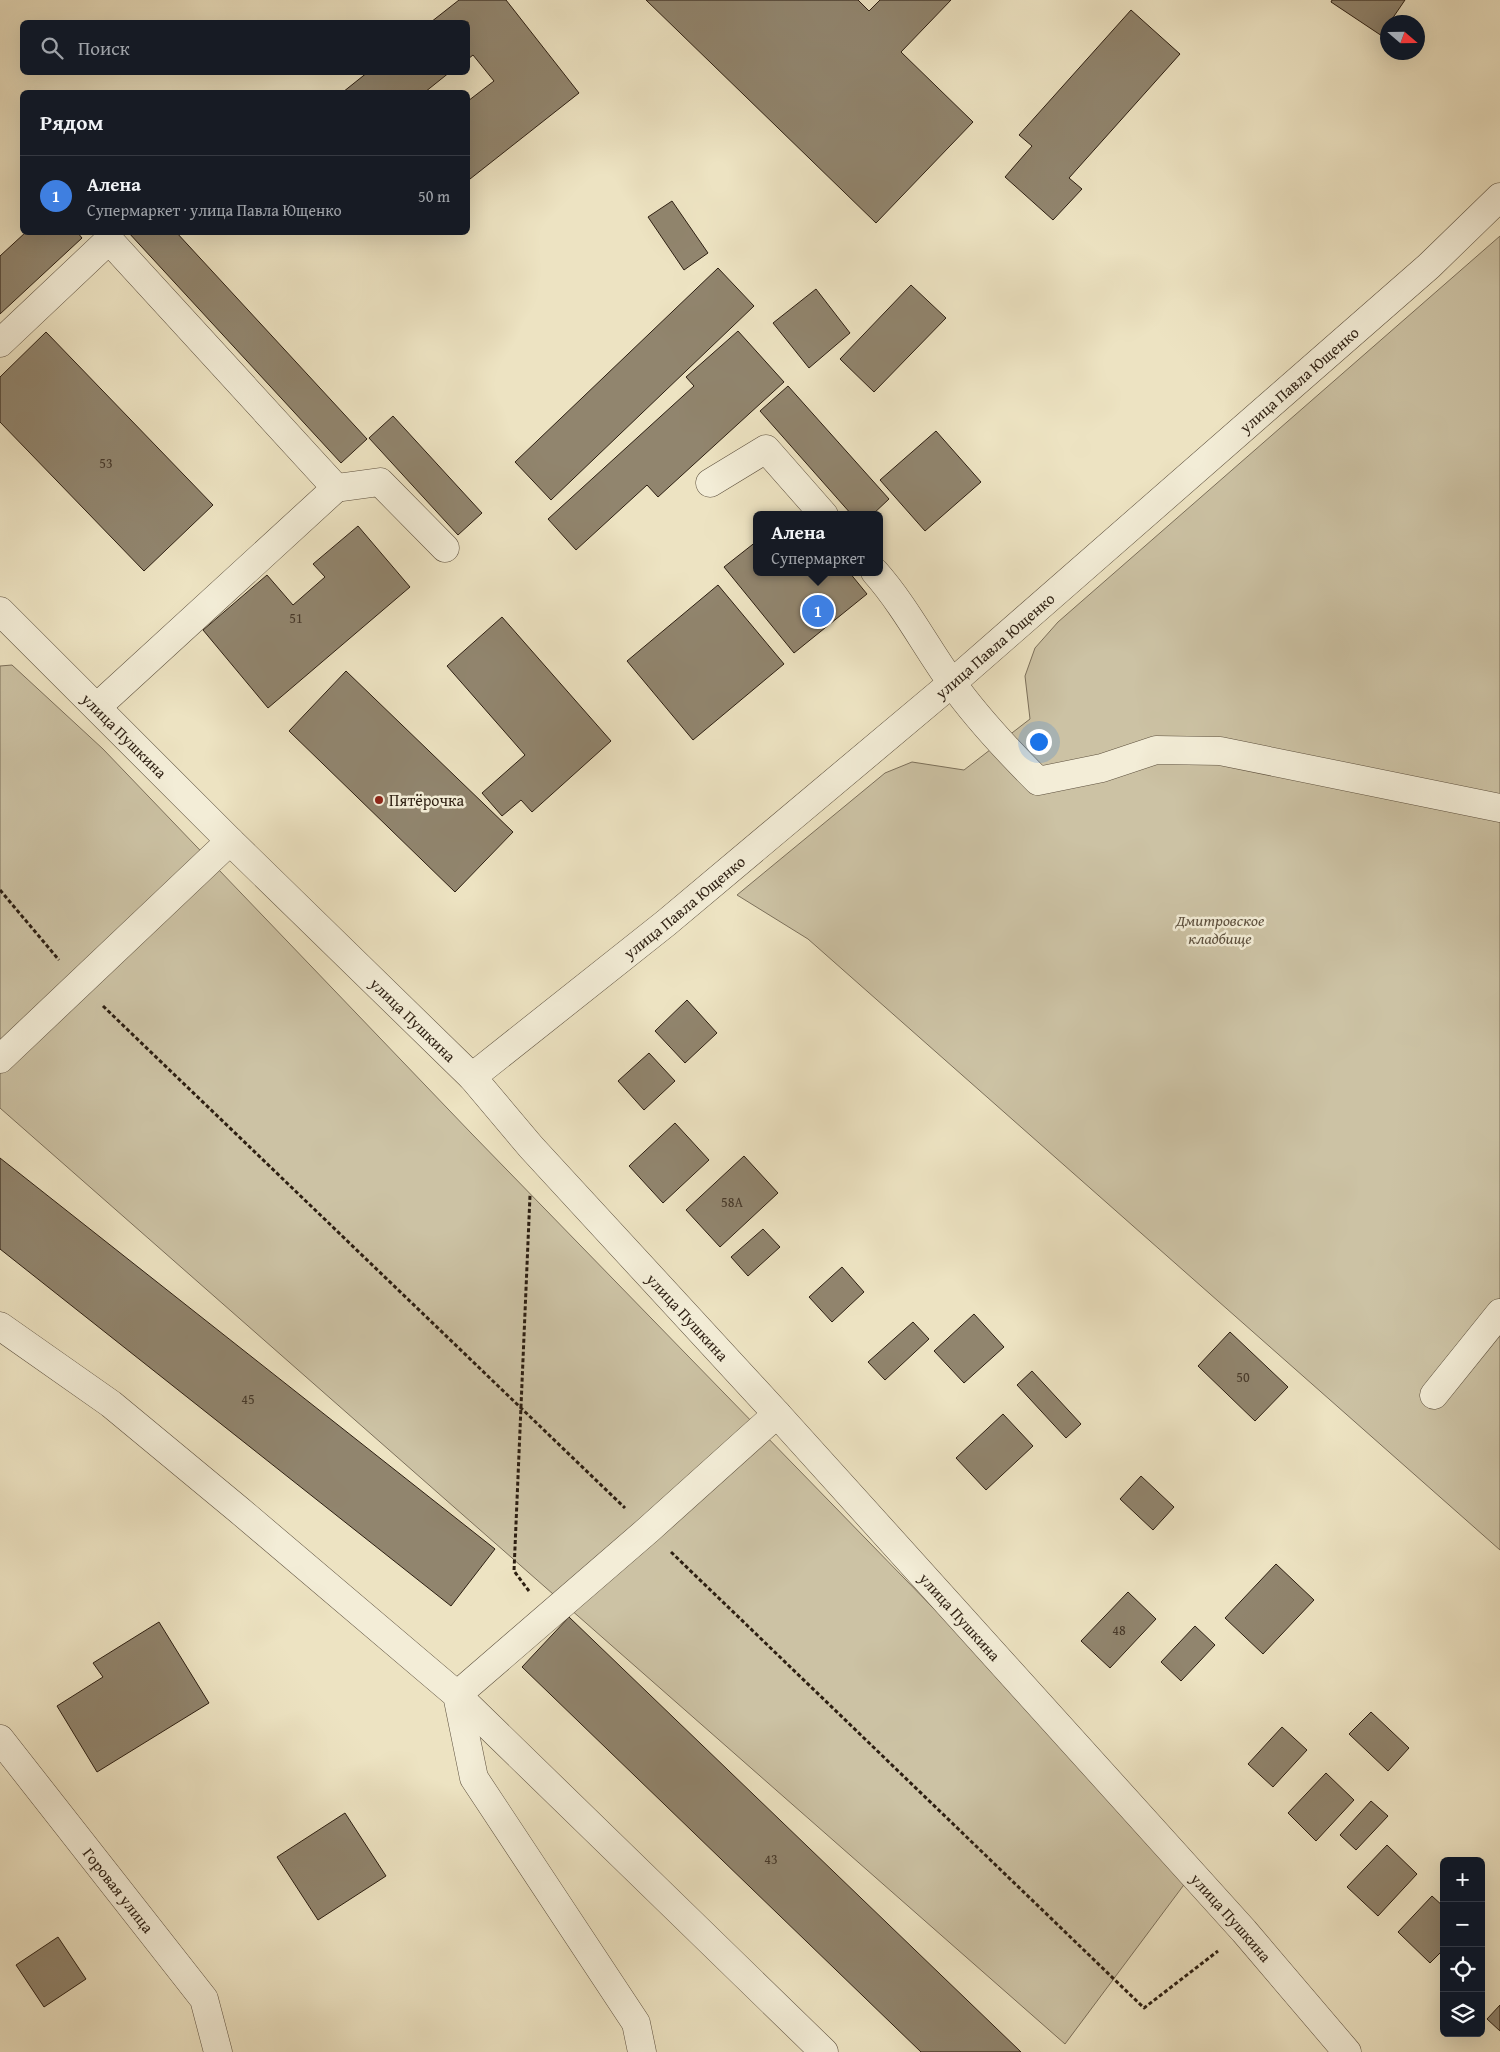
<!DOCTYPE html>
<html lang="ru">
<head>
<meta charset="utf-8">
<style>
  :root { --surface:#171b24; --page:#20242c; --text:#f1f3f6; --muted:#9ea1a6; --line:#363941; --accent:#2563eb }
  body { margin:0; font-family:"Gentium Book Plus",serif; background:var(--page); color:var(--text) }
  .controls { position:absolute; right:15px; bottom:15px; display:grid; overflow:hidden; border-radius:8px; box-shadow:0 5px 20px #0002 }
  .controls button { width:45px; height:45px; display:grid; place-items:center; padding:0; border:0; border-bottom:1px solid var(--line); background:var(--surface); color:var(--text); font:25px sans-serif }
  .compass { position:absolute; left:1380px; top:15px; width:45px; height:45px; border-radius:50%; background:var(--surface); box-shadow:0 5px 20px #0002; rotate:110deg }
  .you { position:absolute; left:1038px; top:741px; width:18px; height:18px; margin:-12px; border:4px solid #fff; border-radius:50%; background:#1a73e8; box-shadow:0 0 0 8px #1a73e833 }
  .badge { display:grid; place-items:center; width:32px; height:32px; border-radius:50%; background:var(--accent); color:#fff; font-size:16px; font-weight:700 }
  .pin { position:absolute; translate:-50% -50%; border:2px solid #fff; box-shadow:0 1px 5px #0006 }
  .popup { position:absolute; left:753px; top:511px; width:130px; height:65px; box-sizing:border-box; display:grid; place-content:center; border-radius:8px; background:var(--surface); filter:drop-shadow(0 1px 4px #0005); font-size:16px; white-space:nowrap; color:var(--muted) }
  .popup b { font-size:19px; color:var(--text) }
  .popup::after { content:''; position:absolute; left:50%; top:100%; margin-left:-10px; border:10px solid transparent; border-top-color:var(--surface) }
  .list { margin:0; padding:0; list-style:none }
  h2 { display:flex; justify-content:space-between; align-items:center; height:65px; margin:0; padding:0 20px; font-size:21px }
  h2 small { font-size:16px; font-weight:400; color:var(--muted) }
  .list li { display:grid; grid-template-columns:32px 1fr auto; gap:15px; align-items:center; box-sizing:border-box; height:80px; padding:0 20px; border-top:1px solid var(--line) }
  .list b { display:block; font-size:19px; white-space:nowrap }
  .list p { margin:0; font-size:16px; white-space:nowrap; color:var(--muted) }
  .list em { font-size:16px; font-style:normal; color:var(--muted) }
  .icon { flex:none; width:28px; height:28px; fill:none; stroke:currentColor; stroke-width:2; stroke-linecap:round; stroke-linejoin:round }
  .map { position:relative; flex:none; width:1500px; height:2052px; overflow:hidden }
  .search { position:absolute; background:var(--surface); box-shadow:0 5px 20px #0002; left:20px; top:20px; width:450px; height:55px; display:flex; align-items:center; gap:12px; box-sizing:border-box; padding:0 18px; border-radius:8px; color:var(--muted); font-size:19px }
  .panel { position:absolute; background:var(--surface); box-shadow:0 5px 20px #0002; left:20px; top:90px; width:450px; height:145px; border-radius:8px }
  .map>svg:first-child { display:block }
  .green { fill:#ccc2a4; stroke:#7c705b }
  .building { fill:#91856e; stroke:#2d1f12 }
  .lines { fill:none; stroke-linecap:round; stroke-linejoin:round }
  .minor-casing { stroke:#5d503e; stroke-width:29 }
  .path { stroke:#2d1f12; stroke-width:3; stroke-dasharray:4 2.5; stroke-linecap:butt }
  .minor { stroke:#f3edd7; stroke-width:28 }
  .poi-dot { fill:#8f2418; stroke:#f3edd7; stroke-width:2 }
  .labels { text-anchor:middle; stroke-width:5; stroke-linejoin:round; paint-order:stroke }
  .number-label { font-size:14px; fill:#463829 }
  .street-label { font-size:16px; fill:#2d1f12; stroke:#f3edd7 }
  .poi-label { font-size:16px; fill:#2d1f12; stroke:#f3edd7; text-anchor:start }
  .park-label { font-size:16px; font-style:italic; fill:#5d503e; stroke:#f3edd7 }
</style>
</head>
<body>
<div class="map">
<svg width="1500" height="2052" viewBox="0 0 1500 2052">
  <rect width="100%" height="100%" fill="#ede3c2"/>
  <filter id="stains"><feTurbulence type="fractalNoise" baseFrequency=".004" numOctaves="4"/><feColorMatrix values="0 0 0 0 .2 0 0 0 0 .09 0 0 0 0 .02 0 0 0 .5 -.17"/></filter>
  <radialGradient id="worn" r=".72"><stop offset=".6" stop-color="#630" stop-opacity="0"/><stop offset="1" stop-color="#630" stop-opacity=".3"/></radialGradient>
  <path class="green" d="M1500 236V1550L808 939 737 895 885 773 912 762 964 770 1030 719 1025 676 1035 648 1058 622Z
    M12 665 103 749 471 1133 1192 1874 1065 2044 0 1108V666Z"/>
  <path class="building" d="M459 0H506L579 93 470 179 468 175V101L494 81 473 55 468 59V22H431Z
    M646 0H858L869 11 880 0H951L901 52 973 122 876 223Z
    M1332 0H1405L1390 22H1388V27L1382 36 1331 2Z
    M1131 10 1180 54 1069 178 1082 189 1053 220 1005 177 1032 146 1019 135Z
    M368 72H450L425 92H343Z
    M672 201 708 253 684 270 648 217Z
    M26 232H77L82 238 0 314V256Z
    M128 232H176L367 439 341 463Z
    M718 268 754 306 551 500 515 462Z
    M911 285 946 318 874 392 840 359Z
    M816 289 850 333 809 368 773 323Z
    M738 331 784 382 658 497 647 485 576 550 548 519 694 386 686 377Z
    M46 332 213 505 144 571 0 422V377Z
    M788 386 889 499 872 515H852L760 411Z
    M393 416 482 513 458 535 369 438Z
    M936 431 981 482 925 531 880 480Z
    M358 526 410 587 268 708 203 630 267 575 293 605 325 577 313 564Z
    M757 541V572H849L867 594 794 653 724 567Z
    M718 585 784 664 693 740 627 661Z
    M502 617 611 741 532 812 521 800 502 816 482 793 525 755 447 666Z
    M346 671 513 832 455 892 289 731Z
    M687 1000 717 1033 685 1063 655 1031Z
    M649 1053 675 1081 644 1110 618 1081Z
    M675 1123 709 1160 663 1203 629 1166Z
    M744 1156 778 1193 720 1247 686 1210Z
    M0 1158 495 1549 451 1606 0 1249Z
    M763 1229 780 1247 748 1276 731 1257Z
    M842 1267 864 1292 832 1322 809 1297Z
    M974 1314 1004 1347 964 1383 934 1351Z
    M913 1322 929 1339 885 1380 868 1362Z
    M1230 1332 1288 1387 1255 1421 1198 1366Z
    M1032 1371 1081 1424 1066 1438 1017 1385Z
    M1003 1414 1033 1446 986 1490 956 1458Z
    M1141 1476 1174 1507 1153 1530 1120 1499Z
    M1276 1564 1314 1600 1263 1654 1225 1618Z
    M1128 1592 1156 1619 1110 1668 1081 1641Z
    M569 1617 1021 2052H921L522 1667Z
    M159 1622 209 1703 97 1772 57 1706 103 1677 93 1663Z
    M1195 1626 1215 1645 1181 1681 1161 1662Z
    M1371 1712 1409 1748 1388 1771 1349 1734Z
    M1282 1727 1307 1750 1273 1787 1248 1764Z
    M1326 1773 1354 1800 1316 1841 1288 1813Z
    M1371 1801 1388 1816 1356 1850 1340 1835Z
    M345 1813 386 1876 318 1920 277 1857Z
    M1387 1845 1417 1874 1378 1916 1347 1887Z
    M1432 1896 1444 1907V1949L1430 1963 1398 1932Z
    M58 1937 86 1979 44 2007 16 1965Z
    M1500 2005V2031L1487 2019Z"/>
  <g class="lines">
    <g class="minor-casing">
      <g id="minor">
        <path d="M0 343 109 240 336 488 97 707"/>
        <path d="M710 483 766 449 824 515"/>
        <path d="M336 488 380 482 445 548"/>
        <path d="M875 572C905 606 926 647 952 683 977 718 1007 750 1038 781L1102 768 1156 750 1220 751 1500 808"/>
        <path id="s1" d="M0 611 230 841 472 1077 531 1147 777 1414 1244 1931 1347 2052"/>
        <path d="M0 1059 230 841"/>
        <path id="s2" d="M472 1077 666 923 952 683 1429 266 1500 197"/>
        <path d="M0 1326 111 1404 239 1510 457 1695 474 1778 636 2023 642 2052"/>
        <path d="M1434 1395 1500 1313"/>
        <path d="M777 1414 648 1530 457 1695 824 2052"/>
        <path id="s3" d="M0 1739 204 1999 218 2052"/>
      </g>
    </g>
    <path class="path" d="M0 890 59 960
      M103 1006 625 1508
      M671 1552 1144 2008 1218 1951
      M529 1591 514 1571 530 1195"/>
    <use href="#minor" class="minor"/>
  </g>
  <circle class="poi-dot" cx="379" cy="800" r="5"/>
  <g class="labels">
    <g class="number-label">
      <text x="106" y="468">53</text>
      <text x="296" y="623">51</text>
      <text x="732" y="1207">58А</text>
      <text x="1243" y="1382">50</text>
      <text x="248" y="1404">45</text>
      <text x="1119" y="1635">48</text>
      <text x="771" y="1864">43</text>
    </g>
    <g class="street-label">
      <text dy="6" stroke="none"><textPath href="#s2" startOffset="1082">улица Павла Ющенко</textPath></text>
      <text dy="6" stroke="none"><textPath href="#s2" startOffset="678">улица Павла Ющенко</textPath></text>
      <text dy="6" stroke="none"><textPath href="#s1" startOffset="176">улица Пушкина</textPath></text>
      <text dy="6" stroke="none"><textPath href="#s2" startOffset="272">улица Павла Ющенко</textPath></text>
      <text dy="6" stroke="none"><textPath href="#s1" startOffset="581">улица Пушкина</textPath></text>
      <text dy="6" stroke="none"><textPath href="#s1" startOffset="986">улица Пушкина</textPath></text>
      <text dy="6" stroke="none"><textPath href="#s1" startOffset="1391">улица Пушкина</textPath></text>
      <text dy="6" stroke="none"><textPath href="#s3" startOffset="192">Горовая улица</textPath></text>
      <text dy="6" stroke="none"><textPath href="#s1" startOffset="1796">улица Пушкина</textPath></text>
    </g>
    <g class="poi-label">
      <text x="389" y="806">Пятёрочка</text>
    </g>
    <g class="park-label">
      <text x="1220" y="926">Дмитровское<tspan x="1220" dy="18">кладбище</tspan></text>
    </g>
  </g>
  <rect width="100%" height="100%" filter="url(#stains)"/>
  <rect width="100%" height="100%" fill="url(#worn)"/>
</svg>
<div class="controls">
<button>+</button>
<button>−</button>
<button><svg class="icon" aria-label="locate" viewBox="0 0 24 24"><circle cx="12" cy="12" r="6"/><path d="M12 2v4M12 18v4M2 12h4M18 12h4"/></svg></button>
<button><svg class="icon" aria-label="layers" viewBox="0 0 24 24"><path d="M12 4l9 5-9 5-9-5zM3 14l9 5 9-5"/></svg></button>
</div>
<svg class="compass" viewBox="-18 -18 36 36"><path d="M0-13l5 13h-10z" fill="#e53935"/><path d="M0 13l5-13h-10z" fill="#9ea1a6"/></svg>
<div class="you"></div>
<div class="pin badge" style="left:818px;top:611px;background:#3f7fe0">1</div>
<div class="popup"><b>Алена</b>Супермаркет</div>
<div class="search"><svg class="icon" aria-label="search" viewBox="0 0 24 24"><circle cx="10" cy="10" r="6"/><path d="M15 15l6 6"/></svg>Поиск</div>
<section class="panel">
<h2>Рядом<small></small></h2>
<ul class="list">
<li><span class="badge" style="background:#3f7fe0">1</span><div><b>Алена</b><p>Супермаркет · улица Павла Ющенко</p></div><em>50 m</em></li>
</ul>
</section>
</div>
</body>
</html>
